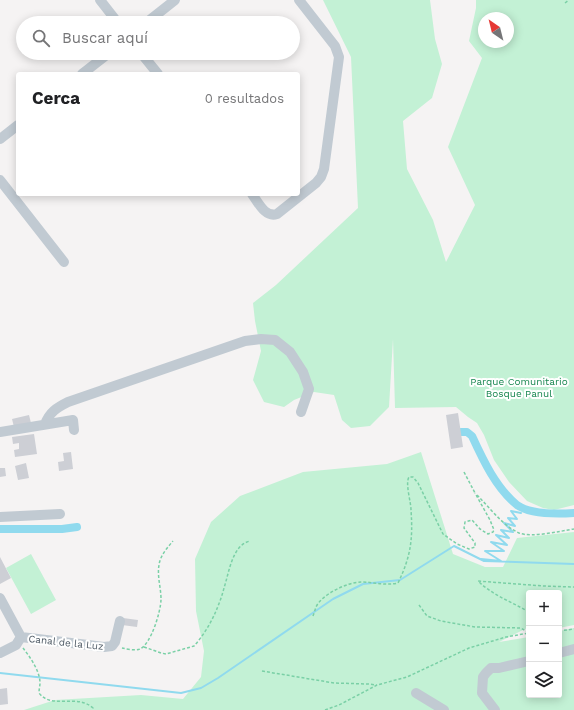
<!DOCTYPE html>
<html lang="es">
<head>
<meta charset="utf-8">
<style>
  :root { --surface:#fff; --page:#f6f6f6; --text:#202124; --muted:#757577; --line:#e0e0e0 }
  body { margin:0; font-family:"Work Sans",sans-serif; background:var(--page); color:var(--text) }
  .controls { position:absolute; right:12px; bottom:12px; display:grid; overflow:hidden; border-radius:4px; box-shadow:0 2px 10px #0003 }
  .controls button { width:36px; height:36px; display:grid; place-items:center; padding:0; border:0; border-bottom:1px solid var(--line); background:var(--surface); color:var(--text); font:20px sans-serif }
  .compass { position:absolute; left:478px; top:12px; width:36px; height:36px; border-radius:50%; background:var(--surface); box-shadow:0 2px 10px #0003; rotate:325deg }
  .list { margin:0; padding:0; list-style:none }
  h2 { display:flex; justify-content:space-between; align-items:center; height:52px; margin:0; padding:0 16px; font-size:17px }
  h2 small { font-size:13px; font-weight:400; color:var(--muted) }
  .icon { flex:none; width:22px; height:22px; fill:none; stroke:currentColor; stroke-width:2; stroke-linecap:round; stroke-linejoin:round }
  .map { position:relative; flex:none; width:574px; height:710px; overflow:hidden }
  .search { position:absolute; background:var(--surface); box-shadow:0 2px 10px #0003; left:16px; top:16px; width:284px; height:44px; display:flex; align-items:center; gap:10px; box-sizing:border-box; padding:0 14px; border-radius:22px; color:var(--muted); font-size:15px }
  .panel { position:absolute; background:var(--surface); box-shadow:0 2px 10px #0003; left:16px; top:72px; width:284px; height:124px; border-radius:4px }
  .map>svg:first-child { display:block }
  .green { fill:#c3f1d5; fill-rule:evenodd }
  .lines { fill:none; stroke-linecap:round; stroke-linejoin:round }
  .stream { stroke:#90daee; stroke-width:2 }
  .canal { stroke:#90daee; stroke-width:8 }
  .building { fill:#cdcfd5 }
  .path { stroke:#7ad0a6; stroke-width:1.5; stroke-dasharray:3 2; stroke-linecap:butt }
  .minor { stroke:#c1cad2; stroke-width:10 }
  .labels { text-anchor:middle; stroke-width:4; stroke-linejoin:round; paint-order:stroke }
  .park-label { font-size:10px; fill:#17864f; stroke:#fff }
  .street-label { font-size:10px; fill:#4a5661; stroke:#fff }
</style>
</head>
<body>
<div class="map">
<svg width="574" height="710" viewBox="0 0 574 710">
  <rect width="100%" height="100%" fill="#f5f3f3"/>
  <path class="green" d="M323 0H430L435 39 442 64 432 98 403 121 407 169 433 220 446 262 475 205 448 147 482 58 469 41 476 8V0H574V505L554 510 543 508 527 501 509 482 494 460 484 435 477 423 468 417 456 407 395 408 393 339 389 407 370 426 351 428 342 420 334 395 314 392 294 400 284 407 264 402 253 380 261 351 255 321 253 303 276 285 358 208 351 57ZM484 18H508V42H484Z
    M421 452 453 554 485 567H503L517 538 574 532V625L559 628V593H529V627L499 642 529 637V695H559V631L574 628V710H24L55 700 141 695 183 699 201 677 204 651 196 611 195 559 211 522 240 496 303 472 387 464Z
    M31 554 56 600 31 614 6 568Z"/>
  <g class="lines">
    <path class="stream" d="M481 559 501 561 485 551H504L491 542 507 545 496 535 509 538 501 530 513 532 504 523 515 526 508 518 517 519 511 511 521 513
      M0 673 181 693 201 688 218 678 333 599 363 584 400 580 454 546 484 561 574 564"/>
    <path class="canal" d="M461 432H467L472 436C483 460 496 488 517 505 531 515 558 514 574 513
      M0 529H62L77 527"/>
  </g>
  <path class="building" d="M458 413 463 447 451 449 446 415Z
    M29 415 31 423 14 427 12 419Z
    M34 434 37 454 15 457 14 450 19 449V443L13 444 12 437Z
    M71 452 73 469 59 471 58 462 64 461 63 453Z
    M26 463 29 478 18 480 15 466Z
    M0 468H5L6 476 0 477Z
    M0 557 11 578 0 584Z
    M123 618 138 620 137 627 122 625Z
    M7 688 8 704 0 705V689Z"/>
  <g class="lines">
    <path class="path" d="M565 3 569 0
      M464 472 475 493
      M477 495C490 508 502 525 519 533 532 538 560 531 574 529
      M419 605 427 616 441 621 475 627 521 628 529 633
      M529 612C512 602 492 595 478 581L543 586 574 587
      M313 616C314 613 315 610 316 607 322 594 348 582 361 582 374 582 385 586 398 583 411 556 413 539 411 510 411 502 405 483 409 477H413L418 483 443 534 457 544 469 549 475 547V543L464 528 465 522 472 520 480 529 488 534 493 532 494 530 490 520 475 493
      M559 631 574 629
      M144 647 161 653 166 654 194 646C203 636 211 623 216 611 219 604 222 596 224 588 229 573 232 545 250 541
      M23 648C30 657 40 671 40 683 40 686 39 689 39 693 52 710 76 693 93 708L92 710
      M122 648C127 649 135 651 140 649 151 644 161 611 161 599 161 588 157 576 159 565 160 556 167 548 173 541
      M262 671 334 683 368 684 377 685
      M325 710 339 705 377 685 407 677 469 648 506 637 529 633"/>
    <path class="minor" d="M100 0 118 23
      M146 23 175 0
      M141 53 158 74
      M82 74 109 53
      M0 139 18 125
      M0 180 64 262
      M252 194C258 202 265 218 277 214L316 183 321 177 324 169 339 57 335 46 299 0
      M45 424C50 412 56 408 68 402L245 341 261 339 275 340 290 352 303 372 309 389 301 412
      M0 432 73 420 74 430
      M0 517 60 514
      M0 598 21 637
      M0 653 16 645 21 637 88 645 104 647 112 646 115 642 120 621
      M559 653 574 649
      M416 693 444 710
      M495 710 482 693 483 677 486 673 491 668H499L529 661"/>
  </g>
  <g class="labels">
    <g class="park-label">
      <text x="519" y="385">Parque Comunitario<tspan x="519" dy="12">Bosque Panul</tspan></text>
    </g>
    <g class="street-label">
      <text transform="translate(66 642) rotate(6)" y="4">Canal de la Luz</text>
    </g>
  </g>
</svg>
<div class="controls">
<button>+</button>
<button>−</button>
<button><svg class="icon" aria-label="layers" viewBox="0 0 24 24"><path d="M12 4l9 5-9 5-9-5zM3 14l9 5 9-5"/></svg></button>
</div>
<svg class="compass" viewBox="-18 -18 36 36"><path d="M0-13l5 13h-10z" fill="#e53935"/><path d="M0 13l5-13h-10z" fill="#757577"/></svg>
<div class="search"><svg class="icon" aria-label="search" viewBox="0 0 24 24"><circle cx="10" cy="10" r="6"/><path d="M15 15l6 6"/></svg>Buscar aquí</div>
<section class="panel">
<h2>Cerca<small>0 resultados</small></h2>
<ul class="list">
</ul>
</section>
</div>
</body>
</html>
